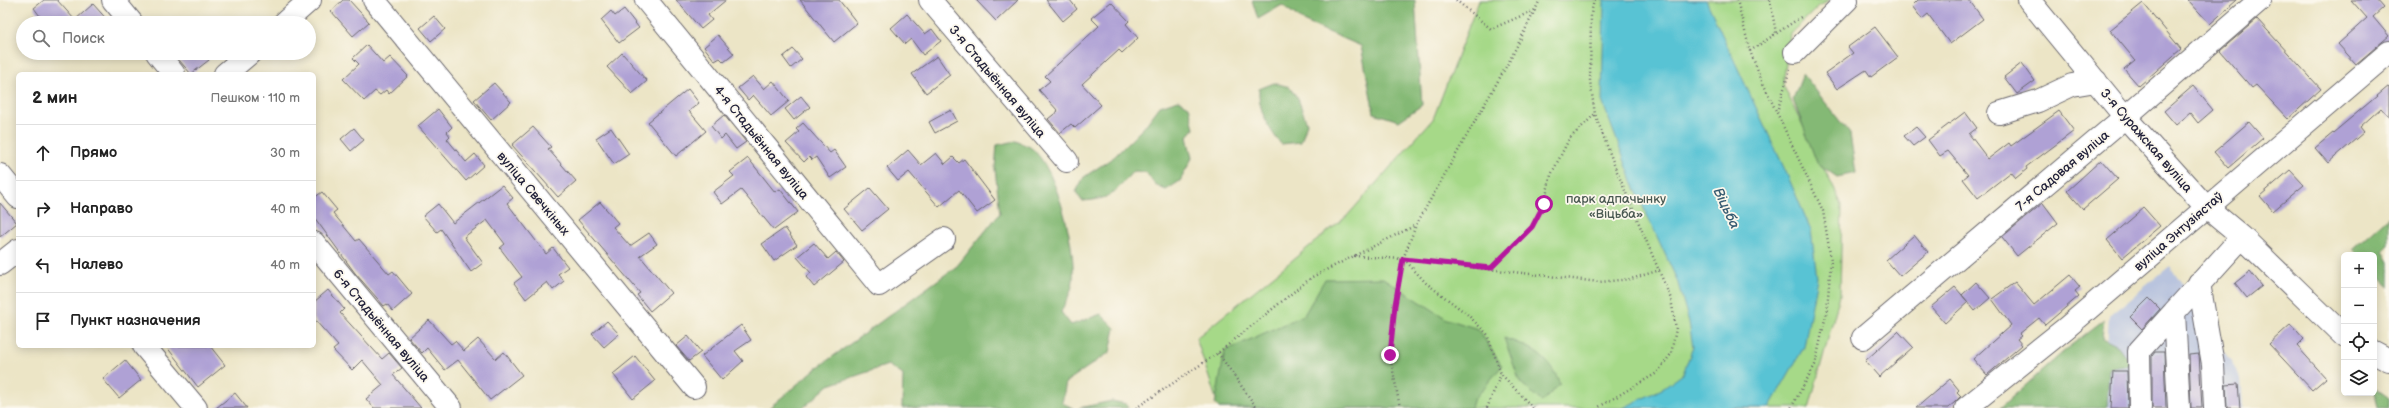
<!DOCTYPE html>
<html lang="ru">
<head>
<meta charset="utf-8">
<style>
  :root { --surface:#fff; --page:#f2f2f2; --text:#222; --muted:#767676; --line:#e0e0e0 }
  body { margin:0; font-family:"Balsamiq Sans",sans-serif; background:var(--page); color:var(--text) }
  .controls { position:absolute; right:12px; bottom:12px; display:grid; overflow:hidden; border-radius:6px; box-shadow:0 2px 10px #0003 }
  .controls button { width:36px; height:36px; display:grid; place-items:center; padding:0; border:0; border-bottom:1px solid var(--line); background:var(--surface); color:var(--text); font:20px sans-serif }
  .stop { position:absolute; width:12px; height:12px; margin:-9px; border:3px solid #b5179e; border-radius:50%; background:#fff }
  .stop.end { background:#b5179e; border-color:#fff; box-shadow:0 1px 4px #0008 }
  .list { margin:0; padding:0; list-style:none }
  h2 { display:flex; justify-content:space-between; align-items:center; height:52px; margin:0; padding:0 16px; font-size:17px }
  h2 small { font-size:13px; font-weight:400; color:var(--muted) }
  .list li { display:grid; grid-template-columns:26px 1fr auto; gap:12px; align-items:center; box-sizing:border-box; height:56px; padding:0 16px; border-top:1px solid var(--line) }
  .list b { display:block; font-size:15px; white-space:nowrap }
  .list em { font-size:13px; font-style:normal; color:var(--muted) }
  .icon { flex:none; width:22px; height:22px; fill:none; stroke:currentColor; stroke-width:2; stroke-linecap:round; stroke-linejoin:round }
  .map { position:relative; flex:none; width:2389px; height:408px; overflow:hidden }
  .search { position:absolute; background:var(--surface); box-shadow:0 2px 10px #0003; left:16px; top:16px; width:300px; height:44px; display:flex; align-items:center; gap:10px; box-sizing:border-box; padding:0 14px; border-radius:22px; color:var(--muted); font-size:15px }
  .panel { position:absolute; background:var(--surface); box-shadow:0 2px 10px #0003; left:16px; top:72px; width:300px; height:276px; border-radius:6px }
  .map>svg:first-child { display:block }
  .industrial { fill:#b9c4de }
  .green { fill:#a6d988; stroke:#647e62 }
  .forest { fill:#84b974; stroke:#536e58 }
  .water { fill:#59c3d4; stroke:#3e7288 }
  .building { fill:#afa1d5 }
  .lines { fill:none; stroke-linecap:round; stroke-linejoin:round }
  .minor-casing { stroke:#69666c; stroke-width:24 }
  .path { stroke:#69666c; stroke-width:2.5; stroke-dasharray:1 3; stroke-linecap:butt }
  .minor { stroke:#fff; stroke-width:22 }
  .route { stroke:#b5179e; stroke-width:5 }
  .labels { text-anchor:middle; stroke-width:3.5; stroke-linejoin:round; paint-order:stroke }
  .street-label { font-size:13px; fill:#22223b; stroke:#fbf7ec }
  .park-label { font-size:13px; fill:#4a5952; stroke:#fbf7ec }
  .water-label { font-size:14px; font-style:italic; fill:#355a71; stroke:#fbf7ec }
</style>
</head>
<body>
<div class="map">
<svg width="2389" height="408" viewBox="0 0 2389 408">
  <rect width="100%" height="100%" fill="#fbf7ec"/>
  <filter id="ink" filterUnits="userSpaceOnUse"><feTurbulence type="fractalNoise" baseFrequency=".025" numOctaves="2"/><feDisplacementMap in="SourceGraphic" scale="8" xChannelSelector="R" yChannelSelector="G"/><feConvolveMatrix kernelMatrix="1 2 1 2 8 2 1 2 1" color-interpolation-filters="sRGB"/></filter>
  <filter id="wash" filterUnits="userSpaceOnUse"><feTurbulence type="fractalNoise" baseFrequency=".012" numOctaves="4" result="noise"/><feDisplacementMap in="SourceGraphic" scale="16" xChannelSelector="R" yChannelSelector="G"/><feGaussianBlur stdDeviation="0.9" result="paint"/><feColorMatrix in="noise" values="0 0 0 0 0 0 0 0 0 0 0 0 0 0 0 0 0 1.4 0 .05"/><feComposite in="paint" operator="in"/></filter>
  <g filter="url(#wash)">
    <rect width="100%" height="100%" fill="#ece5c6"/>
    <path class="industrial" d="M2170 266 2241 378 2243 408H2103L2109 316Z"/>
    <path class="green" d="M1479 0H1831L1819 6 1790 34 1783 85 1842 205 1840 295 1809 408H1219L1196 338 1347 216 1433 119Z"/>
    <path class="forest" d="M1252 0H1415L1422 105 1399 121 1374 113 1361 46 1305 22 1282 5 1258 19Z
      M1803 74 1850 134 1856 173 1837 177 1817 163 1793 99Z
      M1274 83 1290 87 1298 99 1307 123 1301 142 1281 144C1268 128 1258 110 1259 89Z
      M1178 100 1189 106 1194 129 1187 137 1192 158 1180 181 1166 190 1155 185 1146 172 1133 171C1114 193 1113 199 1082 201L1076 192 1084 177 1114 157 1145 126 1160 106Z
      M1016 141C1020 143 1026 145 1030 147 1057 166 1079 256 1072 287 1070 295 1064 304 1061 312L1071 325 1101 314 1115 328 1110 352 1066 382 1062 403 1073 408H902L903 375 888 365 829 385 803 408H769L813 371 957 266 1000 213 995 169 997 145Z
      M2389 217V245L2383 251 2389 262V287L2374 271V255H2359L2353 249Z
      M1383 278 1447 319 1478 329 1502 366 1473 401 1471 408H1219L1215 404 1225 351 1304 315 1325 279Z
      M2104 320 2102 338 2118 346 2131 364 2109 369 2107 408H2000L2070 346Z
      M1504 338C1531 347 1549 356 1560 384L1542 402 1520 382Z
      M2374 387 2389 398V408H2378Z
      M1112 401 1126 404 1128 408H1079Z"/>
    <path class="water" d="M1604 0H1706L1786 172 1811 230 1817 278 1804 347 1769 408H1623L1664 388 1683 374 1693 347 1689 322 1677 280 1636 191 1602 101Z"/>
    <g id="blocks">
      <path class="building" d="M44 0H57L75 20 93 4 110 23H45L34 8Z
        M343 0H349L369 22 353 36 331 11Z
        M676 0H726L708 15 712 20 701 29Z
        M800 0H839L857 23 834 42Z
        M976 0H1018L996 21Z
        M1046 0H1070L1077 9 1063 21Z
        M1918 0H1969L1983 19 1950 44 1928 14 1922 19 1912 6Z
        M2188 0H2237L2210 24Z
        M2351 0H2376L2383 8 2373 17 2389 36 2356 64 2338 44 2367 18Z
        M1111 2 1129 21 1126 24 1138 38 1122 53 1119 50 1082 84 1101 105 1075 128 1071 124 1060 133 1048 119 1058 111 1039 90 1050 81 1045 76 1099 26 1091 18Z
        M2143 3 2181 49 2139 86 2124 69 2135 60 2110 30Z
        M624 9 639 28 619 43 601 20 611 11 615 16Z
        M907 14 925 34 932 29 941 41 923 55 911 39 905 44 891 28Z
        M434 16 445 29 431 41 420 28Z
        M2257 19 2321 89 2288 119 2256 85 2252 88 2220 51Z
        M1875 27 1898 57 1871 77 1866 70 1837 89 1825 73 1853 53 1848 47Z
        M718 35 734 54 724 62 720 58 715 61 704 47Z
        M367 45 383 63 390 57 408 76 389 94 386 90 380 95 375 91 364 101 343 79 359 64 353 58Z
        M793 49 802 59 791 68 783 57Z
        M173 53H203L209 60 191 74Z
        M622 53 647 81 632 94 607 67Z
        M937 56 950 75 926 93 912 74Z
        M2022 63 2035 81 2017 94 2004 77Z
        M753 76 764 89 773 81 789 101 771 116 753 95 748 100 738 88Z
        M494 83 511 102 491 120 474 100Z
        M2193 86 2213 110 2198 123 2190 113 2176 125 2164 111Z
        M2389 86V117L2381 108 2360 127 2364 132 2328 163 2315 148Z
        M688 89 699 103 689 111 706 131 676 156 648 122Z
        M801 96 810 107 794 120 785 109Z
        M438 109 452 127 447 132 450 136 447 139 466 162 475 154 484 165 466 181 418 126Z
        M951 110 957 121 935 133 929 122Z
        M2059 111 2074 131 2026 167 2027 169 2016 178 2011 172 1978 198 1963 179 1968 175 1948 151 1940 156 1928 140 1965 112 1977 128 1969 134 1988 159 2009 143 2011 146Z
        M724 115 746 142 736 149 725 135 721 139 711 126Z
        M2249 122 2263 138 2228 168 2214 152Z
        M803 123 830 153 834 150 846 167 830 178 816 157 812 160 809 157 804 162 786 143 799 132 796 129Z
        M533 127 551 147 548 149 576 181 558 197 512 145Z
        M1916 127 1925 137 1913 146 1904 136Z
        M354 128 364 140 351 151 341 139Z
        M611 128 629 154 614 164 596 138Z
        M908 150 921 165 936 153 945 164 953 157 959 163 964 159 995 200 977 213 959 190 939 207 909 172 898 181 887 168Z
        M748 158 775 192 780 189 798 212 774 230 741 190 722 204 713 192 734 176 730 172Z
        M2101 160 2118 179 2083 209 2067 191Z
        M2290 170 2304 185 2273 211 2260 196Z
        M502 185 513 198 507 203 546 254 553 248 568 267 558 274 564 281 553 290 547 282 526 299 514 283 522 277 500 248 505 244 487 220 464 237 483 263 471 272 441 229 437 232 423 216 438 204 453 223Z
        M870 188 888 209 862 230 844 209Z
        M322 192 337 210 333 213 356 241 359 239 389 274 393 271 412 294 393 311 387 304 384 306 355 273 314 217V198Z
        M600 202 618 223 613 227 630 246 649 233 657 244 640 256 671 293 650 311 637 295 640 293 578 220Z
        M0 203 17 223 0 237Z
        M2043 203 2058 223 2017 256 2002 237Z
        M2144 208 2160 226 2122 258 2107 240Z
        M785 228 797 245 774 261 762 244Z
        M1914 235 1928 252 1900 276 1886 260Z
        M814 243 828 259 836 252 844 262 814 287 806 277 811 273 797 257Z
        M2250 271 2262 286 2247 298 2235 283Z
        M2070 275 2080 287 2075 291 2079 296 2045 325 2039 318 2019 334 2021 336 2017 339 2022 345 1987 375 1973 359 2011 325 1992 299 2015 282 2034 305Z
        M1976 282 1990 298 1975 311 1962 295Z
        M1955 287 1968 302 1945 323 1931 307Z
        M328 290 344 309 340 313 382 359 389 353 402 368 393 375 421 408H374L366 399 383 385 362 360 352 370 333 350 338 346 314 319V302Z
        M2149 298 2160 309 2142 329 2130 317Z
        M429 320 451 344 455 341 464 351 478 339 496 359 504 352 522 375 490 400 458 360 445 370 427 348 422 353 409 338Z
        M607 321 619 334 604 347 592 334Z
        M2291 324 2304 339 2297 346 2326 378 2312 390 2269 344Z
        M741 325 751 340 735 351 743 361 722 380 702 356Z
        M1898 331 1913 347 1879 377 1865 361Z
        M688 336 701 352 689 361 676 346Z
        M166 346H210L225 365 198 387Z
        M2155 352H2164L2166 408H2152V356Z
        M2199 354 2202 408H2191L2189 355Z
        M635 356 655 381 633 399 613 374Z
        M125 360 141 380 119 398 103 379Z
        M2113 371H2127L2128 408H2111Z
        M1950 379 1959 390 1957 392 1961 396 1955 402 1948 408H1916Z
        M2238 384 2240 408H2227L2226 385Z
        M235 393 247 408H216Z"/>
    </g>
  </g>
  <g filter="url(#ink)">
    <use href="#blocks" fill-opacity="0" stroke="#69666c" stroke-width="1"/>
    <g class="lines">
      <g class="minor-casing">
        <path id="minor" d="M113 0 132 23
          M374 0 694 387
          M646 0 879 285 944 239
          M930 0 1067 161
          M2029 0 2125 117 2206 207 2242 237 2344 336
          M284 23 310 0
          M1795 52 1847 0
          M157 53 174 74
          M225 74 250 53
          M1999 113 2038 101 2072 85 2096 81
          M0 175 18 197
          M314 243 451 408
          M0 264 18 250
          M2199 283 2213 364 2215 408
          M1863 338 2125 117 2260 0
          M144 346 196 408
          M2374 352 2389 360
          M1966 408 2066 328 2389 52
          M2140 408 2139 351 2174 312
          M2179 408 2174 312 2242 237"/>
      </g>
      <path class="path" d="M1456 0 1491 29 1535 10
        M1594 0 1591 14 1590 81 1595 114 1615 167 1671 299 1676 329 1671 354 1657 373 1597 408
        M1737 0 1750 51 1762 81 1823 211 1831 260 1827 310 1815 365 1791 408
        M1770 0 1776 33
        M1750 51 1801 17
        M1777 112 1790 69
        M1354 256 1403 259 1599 282 1631 279 1660 270
        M1404 259 1426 283 1467 314 1487 334 1501 374 1533 408
        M1491 268 1532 227 1544 204 1551 175 1569 139 1595 114
        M1218 353 1257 408
        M1136 408 1218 353 1312 277 1416 225
        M1400 408 1390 355 1395 305 1403 259 1416 225 1511 58 1540 0
        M1487 408 1501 374"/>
      <use href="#minor" class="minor"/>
    </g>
  </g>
  <g class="lines" filter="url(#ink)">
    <path class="route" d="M1390 355 1395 305 1403 259 1491 268 1532 227 1544 204"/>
  </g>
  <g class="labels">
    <g class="street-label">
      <text transform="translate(998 81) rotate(50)" y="5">3-я Стадыённая вуліца</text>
      <text transform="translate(2147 140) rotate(49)" y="5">3-я Суражская вуліца</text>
      <text transform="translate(762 142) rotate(51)" y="5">4-я Стадыённая вуліца</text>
      <text transform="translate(2062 170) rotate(-40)" y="5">7-я Садовая вуліца</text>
      <text transform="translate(534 193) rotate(50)" y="5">вуліца Свечкіных</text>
      <text transform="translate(2178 231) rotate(-41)" y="5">вуліца Энтузіястаў</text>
      <text transform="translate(382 325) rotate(50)" y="5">6-я Стадыённая вуліца</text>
    </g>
    <g class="park-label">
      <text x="1616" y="203">парк адпачынку<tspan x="1616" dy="15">«Віцьба»</tspan></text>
    </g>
    <g class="water-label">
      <text transform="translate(1727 208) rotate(65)" y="5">Віцьба</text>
    </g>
  </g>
</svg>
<div class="controls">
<button>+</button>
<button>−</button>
<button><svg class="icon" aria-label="locate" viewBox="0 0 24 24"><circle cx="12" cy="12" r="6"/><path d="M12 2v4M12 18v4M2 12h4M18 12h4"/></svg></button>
<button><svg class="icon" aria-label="layers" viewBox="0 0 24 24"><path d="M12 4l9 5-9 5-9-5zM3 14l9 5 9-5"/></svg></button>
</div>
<div class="stop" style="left:1544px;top:204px"></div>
<div class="stop end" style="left:1390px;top:355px"></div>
<div class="search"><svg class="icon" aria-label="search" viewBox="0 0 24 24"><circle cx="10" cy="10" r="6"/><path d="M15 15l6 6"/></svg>Поиск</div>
<section class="panel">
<h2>2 мин<small>Пешком · 110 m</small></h2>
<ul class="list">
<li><svg class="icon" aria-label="ahead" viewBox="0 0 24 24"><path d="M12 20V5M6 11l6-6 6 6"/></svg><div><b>Прямо</b></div><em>30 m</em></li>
<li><svg class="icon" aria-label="right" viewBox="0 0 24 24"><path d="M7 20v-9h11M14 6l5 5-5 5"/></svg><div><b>Направо</b></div><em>40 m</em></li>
<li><svg class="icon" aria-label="left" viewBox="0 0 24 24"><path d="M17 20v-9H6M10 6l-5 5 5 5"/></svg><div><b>Налево</b></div><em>40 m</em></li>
<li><svg class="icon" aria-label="arrive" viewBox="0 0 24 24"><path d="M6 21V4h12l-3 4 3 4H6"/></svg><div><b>Пункт назначения</b></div></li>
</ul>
</section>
</div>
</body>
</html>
